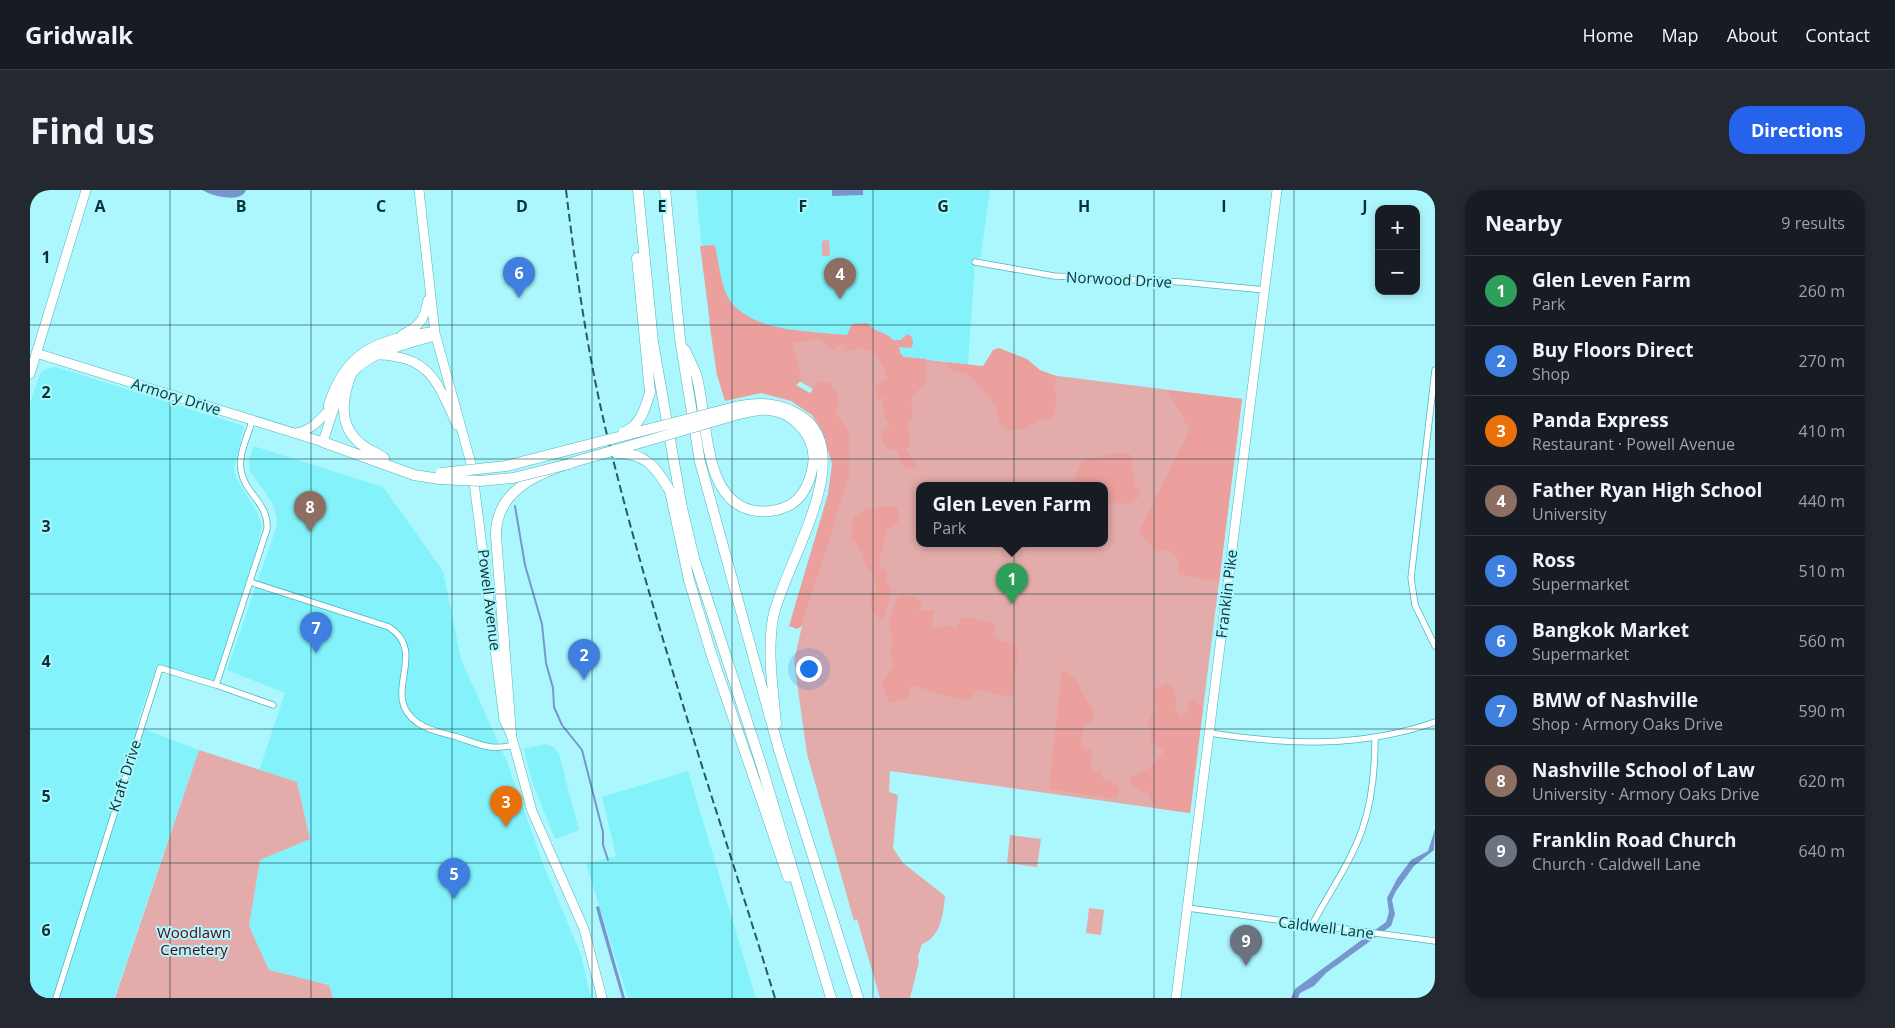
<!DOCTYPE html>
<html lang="en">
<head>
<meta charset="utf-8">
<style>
  :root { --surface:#171b24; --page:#242831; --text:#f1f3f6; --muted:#9ea1a6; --line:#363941; --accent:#2563eb }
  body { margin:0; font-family:"Open Sans",sans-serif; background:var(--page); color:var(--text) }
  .controls { position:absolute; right:15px; top:15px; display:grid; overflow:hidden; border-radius:10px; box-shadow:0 2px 8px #0003 }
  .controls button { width:45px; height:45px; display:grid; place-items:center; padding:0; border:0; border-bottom:1px solid var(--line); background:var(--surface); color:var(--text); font:25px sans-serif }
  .you { position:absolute; left:778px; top:478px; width:18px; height:18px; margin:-12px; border:4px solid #fff; border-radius:50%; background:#1a73e8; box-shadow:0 0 0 8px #1a73e833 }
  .badge { display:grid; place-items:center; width:32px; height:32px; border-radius:50%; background:var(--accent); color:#fff; font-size:16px; font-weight:700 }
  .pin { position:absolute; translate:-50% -41px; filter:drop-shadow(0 1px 2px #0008) }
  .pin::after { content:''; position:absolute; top:26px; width:18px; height:15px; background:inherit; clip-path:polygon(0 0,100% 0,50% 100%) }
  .popup { position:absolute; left:886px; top:292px; width:192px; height:65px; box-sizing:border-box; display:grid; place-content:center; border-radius:10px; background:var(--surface); filter:drop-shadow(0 1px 4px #0005); font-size:16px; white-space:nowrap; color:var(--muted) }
  .popup b { font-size:19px; color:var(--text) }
  .popup::after { content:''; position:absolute; left:50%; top:100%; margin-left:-10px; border:10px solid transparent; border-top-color:var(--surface) }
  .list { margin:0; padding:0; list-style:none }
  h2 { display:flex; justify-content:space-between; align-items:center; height:65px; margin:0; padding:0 20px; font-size:21px }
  h2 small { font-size:16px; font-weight:400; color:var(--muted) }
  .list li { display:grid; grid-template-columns:32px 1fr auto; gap:15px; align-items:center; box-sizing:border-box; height:70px; padding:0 20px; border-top:1px solid var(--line) }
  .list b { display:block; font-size:19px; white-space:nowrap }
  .list p { margin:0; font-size:16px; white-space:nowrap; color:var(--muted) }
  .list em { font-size:16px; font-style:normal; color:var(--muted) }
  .map { position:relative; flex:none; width:1405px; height:808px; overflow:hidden; border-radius:20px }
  header { display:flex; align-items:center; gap:30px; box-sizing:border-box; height:70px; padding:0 25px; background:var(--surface); border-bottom:1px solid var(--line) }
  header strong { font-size:24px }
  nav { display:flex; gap:28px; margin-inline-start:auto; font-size:18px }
  .intro { display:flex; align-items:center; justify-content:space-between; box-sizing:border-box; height:120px; padding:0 30px }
  h1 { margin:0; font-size:35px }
  .button { padding:12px 22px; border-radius:20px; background:var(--accent); color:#fff; font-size:18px; font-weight:700 }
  main { display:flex; gap:30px; padding:0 30px }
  aside { flex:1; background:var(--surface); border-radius:20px; box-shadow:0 2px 8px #0003 }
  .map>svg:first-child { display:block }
  .built { fill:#83f2fb }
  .green { fill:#e3acaa; fill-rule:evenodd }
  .forest { fill:#eba09d }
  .water { fill:#7896ce }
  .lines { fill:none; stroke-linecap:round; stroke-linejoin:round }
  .stream { stroke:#7896ce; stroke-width:2 }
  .street-casing { stroke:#51b4bb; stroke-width:7 }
  .secondary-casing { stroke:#51b4bb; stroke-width:10 }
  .primary-casing { stroke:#51b4bb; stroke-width:10 }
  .highway-casing { stroke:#51b4bb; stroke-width:11 }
  .street { stroke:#fff; stroke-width:5.5 }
  .secondary { stroke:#fff; stroke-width:9 }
  .primary { stroke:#fff; stroke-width:9 }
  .highway { stroke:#fff; stroke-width:10 }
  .rail { stroke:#285b5f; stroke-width:2; stroke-dasharray:8 4; stroke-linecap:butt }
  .highway-bridge-casing { stroke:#51b4bb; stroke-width:11; stroke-linecap:butt }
  .highway-bridge { stroke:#fff; stroke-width:10 }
  .grid { fill:none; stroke:#063336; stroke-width:1; stroke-opacity:0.55 }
  .labels { text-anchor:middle; stroke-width:4; stroke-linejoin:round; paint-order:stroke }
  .street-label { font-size:15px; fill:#063336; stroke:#acf7fd }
  .park-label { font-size:15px; fill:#5b000f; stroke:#acf7fd }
  .grid-label { font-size:16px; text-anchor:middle; font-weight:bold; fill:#063336; stroke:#acf7fd; stroke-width:4; stroke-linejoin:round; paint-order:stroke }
</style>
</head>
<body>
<header>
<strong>Gridwalk</strong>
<nav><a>Home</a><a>Map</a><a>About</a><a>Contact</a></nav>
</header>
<div class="intro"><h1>Find us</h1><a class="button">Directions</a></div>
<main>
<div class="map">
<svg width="1405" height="808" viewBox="0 0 1405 808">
  <rect width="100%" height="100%" fill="#acf7fd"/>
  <path class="built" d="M666 0H960L951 65 945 72 938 174 867 166 850 149 679 131Z
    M26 177 214 236 204 278 206 288 227 322 232 335 227 358 184 491 127 475 106 536 169 560 84 808H0V213L10 184 16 179Z
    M223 256 353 297 413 381 431 469 477 572 512 671 551 765 561 808H303L298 794 255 786 239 780 219 736 230 670 280 649 267 592 229 581 255 503 197 480 246 338 247 329 243 314 220 281 219 271Z
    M515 554 524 557 529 564 549 640 525 649 502 592 494 559Z
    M658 581 720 789 726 808H598L556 674 586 666 572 607Z"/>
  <path class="green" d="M799 50 800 66H792V51Z
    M679 131 850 149 867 166 1212 209 1160 623 860 581 859 602 868 605 863 658 873 673 915 706C913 724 911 747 892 754L888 766 889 772 880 808H850L827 729 824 731 777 564 764 471 772 436 818 287 820 242 796 207 766 189 687 185ZM890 295H1074V353H890Z
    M169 560 267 592 280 649 230 670 219 736 239 780 299 795 303 808H85Z
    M980 645 1011 649 1007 677 977 673Z
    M1059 718 1074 720 1071 745 1056 743Z"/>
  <path class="forest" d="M685 55C688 70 690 86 695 101 710 142 780 142 817 145L822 134 838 133C846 144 854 140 863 150H871L877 144 882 147 883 154 881 158 869 157 870 163 874 167 896 169 897 190 881 209 883 225 878 231 880 255 876 259 887 275 884 279 875 278 870 272 868 260H858L852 250 850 242 860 235 855 230 852 214 857 207 848 210 844 195 858 188C849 164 842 152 814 162L816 156 810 154 804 161 789 149 762 153 772 190 766 195 780 203 789 191 799 192 806 201 809 213 805 220 820 242 819 287 772 436 767 439 759 436 798 304 802 274 792 241 782 225 761 211 731 203 695 211 687 185 670 56Z
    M969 158 997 169 1010 180 1026 186 1024 199 1027 204C1025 213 1027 221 1020 229 1015 230 1011 229 1007 231 994 239 982 246 969 233 969 219 965 210 953 203V199C948 195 942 187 937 184 927 180 921 184 916 172L953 176 963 160Z
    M1137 200 1212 209 1189 392 1148 384 1149 371 1141 361H1126L1109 341 1160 240Z
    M1085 263H1098L1103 267 1101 276 1106 290 1104 294 1110 299 1109 307 1097 314 1075 312 1074 295H1045V286L1053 270Z
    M860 316 868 318 869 331 857 340 850 368V378L857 381 856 392 862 399C857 410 859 420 851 430 842 422 838 415 840 403L847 401 844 385 838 380 828 356 822 348 821 335 824 326 837 319Z
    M871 405 887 407 892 415 888 421 904 420 902 436 909 438 914 435 927 439 930 428C941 427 956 429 966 435L963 443 973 453 980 451 988 457 983 507 962 504 948 499 942 507 934 511 881 495 877 510 859 512 852 493 863 476 860 461 863 453 859 432 866 409Z
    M1032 479 1044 487 1064 523 1061 532 1054 533 1051 556 1062 561 1061 579 1063 582 1070 581 1074 590C1082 590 1085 592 1089 600L1086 609 1019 599Z
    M1138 493C1147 501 1147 508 1145 520L1151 527 1157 521 1159 512 1164 509 1173 517 1160 623 1125 618 1117 601 1113 602 1102 595 1100 587 1120 578 1135 560 1122 554 1120 549 1122 540 1117 537 1121 525 1127 522 1123 510 1124 499Z"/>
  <path class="water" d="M172 0H216C211 14 182 6 172 0Z
    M802 0H833V5L802 6Z
    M1405 639 1404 660 1384 676 1366 701 1362 710 1365 724 1361 736 1296 783 1284 796 1270 803 1268 808H1261L1265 799 1356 732 1359 722 1357 708 1367 689 1381 670 1398 661Z
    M569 716 595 808H592L569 729 566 717Z"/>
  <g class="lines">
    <path class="stream" d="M485 316 495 375 512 434 516 473 523 498 524 517 532 535 552 560 573 642V655L578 670"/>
    <g class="street-casing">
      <path id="street" d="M945 72 1024 86 1151 92 1235 100
        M1405 180 1381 388 1385 415 1405 456
        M220 392 359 437C400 464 348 506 388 533 399 541 414 543 427 547 449 554 461 561 483 555
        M186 495 237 339C239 313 214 303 211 280 208 264 218 246 222 231
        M1180 543C1257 555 1330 558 1405 532
        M1158 718 1405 751
        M1282 735C1298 704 1320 674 1332 640 1342 612 1345 578 1345 548
        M26 808 130 478 186 495 243 515"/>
    </g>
    <g class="secondary-casing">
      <path id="secondary" d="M389 0 405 143 442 277 474 530 481 544 502 621 554 739 572 808
        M372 145C391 135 394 130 398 110
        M6 163 293 252C317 174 323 169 401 147L405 143
        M349 165C401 166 408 194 427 235
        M0 184 56 0
        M298 216C315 161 346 150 400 142
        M266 243C279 241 287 233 296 223"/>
    </g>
    <g class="primary-casing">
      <path id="primary" d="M1146 808 1247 0"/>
    </g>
    <g class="highway-casing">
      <path id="highway" d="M608 0 623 152 652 318 664 368 731 574 801 808
        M635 0 650 149 670 272 749 560 828 808
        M607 68 620 202
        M655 160C658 168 663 176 666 184 678 223 671 308 721 320 734 323 747 321 758 316 774 308 780 292 783 275 787 249 766 223 739 220 729 219 718 222 709 224
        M322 182C312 207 307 235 331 254 338 260 347 263 354 268
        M705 217C729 212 749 212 771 226 830 265 752 378 743 428 737 462 743 499 746 534
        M293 252 384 285 410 289
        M640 301 659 390 681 463 758 687
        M481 544 466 346C465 289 531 276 575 263"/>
    </g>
    <use href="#street" class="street"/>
    <use href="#secondary" class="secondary"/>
    <use href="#primary" class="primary"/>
    <use href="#highway" class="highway"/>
    <path class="rail" d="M536 0C546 83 558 167 578 249 624 437 688 622 745 808"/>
    <g class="highway-bridge-casing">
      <path id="highway-bridge" d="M594 242C611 235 615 219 620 202
        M575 263 709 224
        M586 263C616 263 626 277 640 301
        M411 283 476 276 705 217
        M410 289 450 291 483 288 539 274"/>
    </g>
    <use href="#highway-bridge" class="highway-bridge"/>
  </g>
  <path class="grid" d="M140 0V808M281 0V808M422 0V808M562 0V808M702 0V808M843 0V808M984 0V808M1124 0V808M1264 0V808M0 135H1405M0 269H1405M0 404H1405M0 539H1405M0 673H1405"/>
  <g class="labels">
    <g class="street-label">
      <text transform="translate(1089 90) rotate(3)" y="5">Norwood Drive</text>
      <text transform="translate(146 207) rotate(17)" y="5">Armory Drive</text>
      <text transform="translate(1197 404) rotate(-83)" y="5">Franklin Pike</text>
      <text transform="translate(459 410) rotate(83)" y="5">Powell Avenue</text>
      <text transform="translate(95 586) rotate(-72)" y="5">Kraft Drive</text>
      <text transform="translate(1296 738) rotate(7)" y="5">Caldwell Lane</text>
    </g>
    <g class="park-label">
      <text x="164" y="748">Woodlawn<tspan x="164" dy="17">Cemetery</tspan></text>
    </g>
  </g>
  <g class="grid-label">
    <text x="70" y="22">A</text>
    <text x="211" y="22">B</text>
    <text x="351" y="22">C</text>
    <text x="492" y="22">D</text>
    <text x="632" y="22">E</text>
    <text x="773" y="22">F</text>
    <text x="913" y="22">G</text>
    <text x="1054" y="22">H</text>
    <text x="1194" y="22">I</text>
    <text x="1335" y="22">J</text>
    <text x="16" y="73">1</text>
    <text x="16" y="208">2</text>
    <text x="16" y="342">3</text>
    <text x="16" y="477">4</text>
    <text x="16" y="612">5</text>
    <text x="16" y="746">6</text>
  </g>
</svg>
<div class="controls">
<button>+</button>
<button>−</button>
</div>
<div class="you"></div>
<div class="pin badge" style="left:982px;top:414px;background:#2e9e5b">1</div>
<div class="popup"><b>Glen Leven Farm</b>Park</div>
<div class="pin badge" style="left:554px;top:490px;background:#3f7fe0">2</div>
<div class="pin badge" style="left:476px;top:637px;background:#e8710a">3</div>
<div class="pin badge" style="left:810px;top:109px;background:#8d6e63">4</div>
<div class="pin badge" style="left:424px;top:709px;background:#3f7fe0">5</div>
<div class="pin badge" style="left:489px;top:108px;background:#3f7fe0">6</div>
<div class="pin badge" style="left:286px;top:463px;background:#3f7fe0">7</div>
<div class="pin badge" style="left:280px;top:342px;background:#8d6e63">8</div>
<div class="pin badge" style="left:1216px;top:776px;background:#6b7280">9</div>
</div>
<aside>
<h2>Nearby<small>9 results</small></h2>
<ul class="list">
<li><span class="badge" style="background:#2e9e5b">1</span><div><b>Glen Leven Farm</b><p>Park</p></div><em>260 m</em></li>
<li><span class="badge" style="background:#3f7fe0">2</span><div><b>Buy Floors Direct</b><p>Shop</p></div><em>270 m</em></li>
<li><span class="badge" style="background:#e8710a">3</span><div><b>Panda Express</b><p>Restaurant · Powell Avenue</p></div><em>410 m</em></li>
<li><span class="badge" style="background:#8d6e63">4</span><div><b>Father Ryan High School</b><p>University</p></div><em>440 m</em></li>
<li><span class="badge" style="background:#3f7fe0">5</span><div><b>Ross</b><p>Supermarket</p></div><em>510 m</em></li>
<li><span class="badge" style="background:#3f7fe0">6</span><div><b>Bangkok Market</b><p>Supermarket</p></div><em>560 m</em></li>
<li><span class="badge" style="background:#3f7fe0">7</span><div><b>BMW of Nashville</b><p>Shop · Armory Oaks Drive</p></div><em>590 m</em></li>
<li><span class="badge" style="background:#8d6e63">8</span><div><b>Nashville School of Law</b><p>University · Armory Oaks Drive</p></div><em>620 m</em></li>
<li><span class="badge" style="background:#6b7280">9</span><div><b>Franklin Road Church</b><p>Church · Caldwell Lane</p></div><em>640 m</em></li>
</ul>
</aside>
</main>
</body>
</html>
